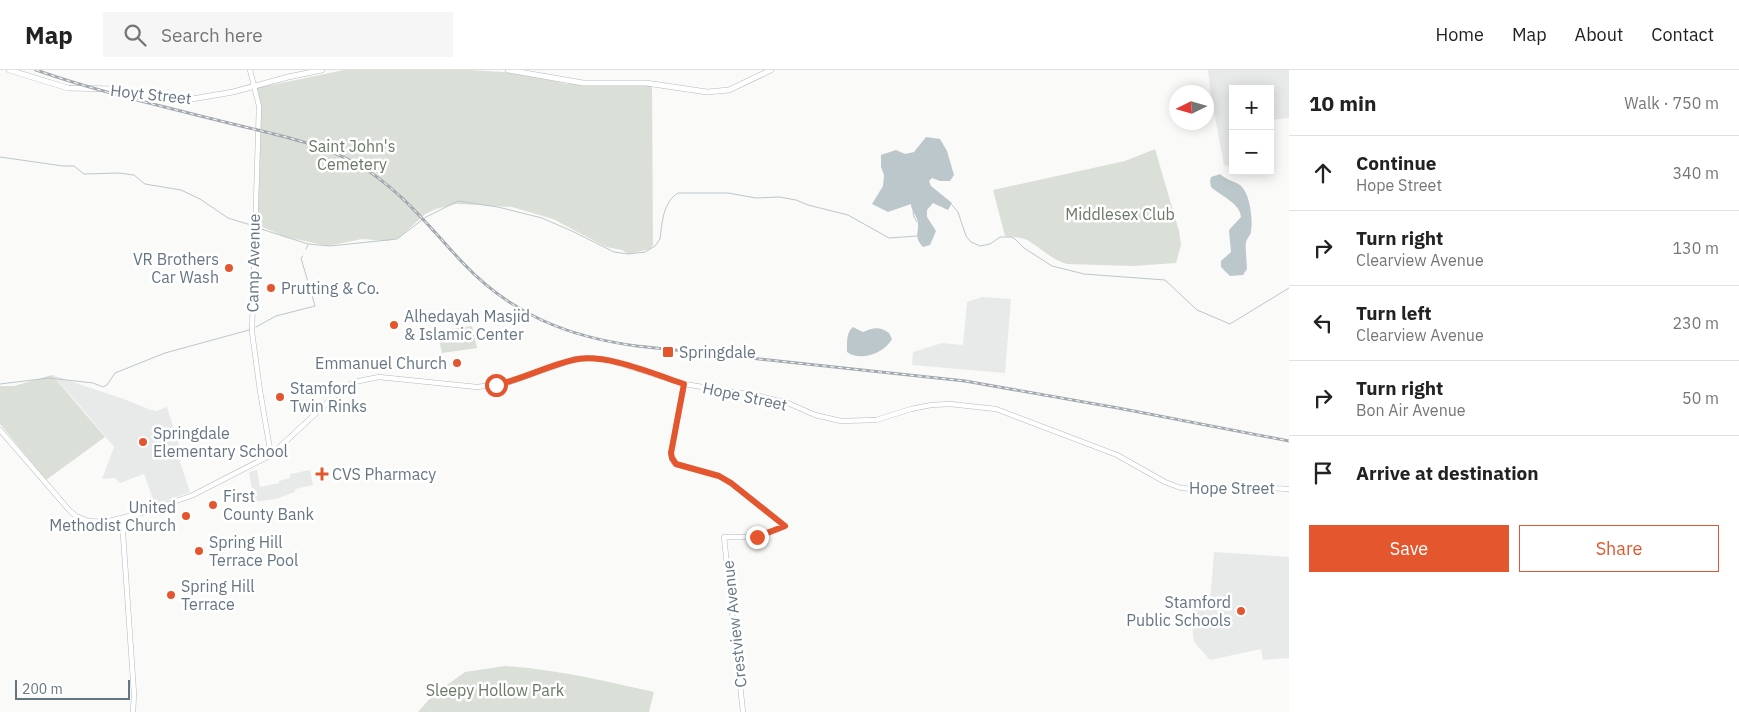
<!DOCTYPE html>
<html lang="en">
<head>
<meta charset="utf-8">
<style>
  :root { --surface:#fff; --page:#f6f6f6; --text:#222; --muted:#767676; --line:#e0e0e0; --accent:#e4572e }
  body { margin:0; font-family:"IBM Plex Sans",sans-serif; background:var(--page); color:var(--text) }
  .controls { position:absolute; right:15px; top:15px; display:grid; overflow:hidden; border-radius:0px; box-shadow:0 2px 12px #0003 }
  .controls button { width:45px; height:45px; display:grid; place-items:center; padding:0; border:0; border-bottom:1px solid var(--line); background:var(--surface); color:var(--text); font:25px sans-serif }
  .compass { position:absolute; left:1169px; top:15px; width:45px; height:45px; border-radius:50%; background:var(--surface); box-shadow:0 2px 12px #0003; rotate:265deg }
  .scale { position:absolute; left:15px; bottom:12px; width:115px; box-sizing:border-box; padding-left:5px; border:2px solid #657683; border-top:0; font-size:14px; line-height:18px; white-space:nowrap; color:#657683; -webkit-text-stroke:4px #fff; paint-order:stroke }
  .stop { position:absolute; width:15px; height:15px; margin:-11px; border:4px solid #e4572e; border-radius:50%; background:#fff }
  .stop.end { background:#e4572e; border-color:#fff; box-shadow:0 1px 5px #0008 }
  .list { margin:0; padding:0; list-style:none }
  h2 { display:flex; justify-content:space-between; align-items:center; height:65px; margin:0; padding:0 20px; font-size:21px }
  h2 small { font-size:16px; font-weight:400; color:var(--muted) }
  .list li { display:grid; grid-template-columns:32px 1fr auto; gap:15px; align-items:center; box-sizing:border-box; height:75px; padding:0 20px; border-top:1px solid var(--line) }
  .list b { display:block; font-size:19px; white-space:nowrap }
  .list p { margin:0; font-size:16px; white-space:nowrap; color:var(--muted) }
  .list em { font-size:16px; font-style:normal; color:var(--muted) }
  .actions { display:flex; gap:10px; padding:15px 20px }
  .actions a { flex:1; padding:11px 0; border:1px solid var(--accent); border-radius:0px; text-align:center; font-size:18px; color:var(--accent) }
  .actions .main { background:var(--accent); color:#fff }
  .icon { flex:none; width:28px; height:28px; fill:none; stroke:currentColor; stroke-width:2; stroke-linecap:round; stroke-linejoin:round }
  .map { position:relative; flex:none; width:1289px; height:642px; overflow:hidden }
  header { display:flex; align-items:center; gap:30px; box-sizing:border-box; height:70px; padding:0 25px; background:var(--surface); border-bottom:1px solid var(--line) }
  header strong { font-size:24px }
  nav { display:flex; gap:28px; margin-inline-start:auto; font-size:18px }
  .search { width:350px; height:45px; background:var(--page); display:flex; align-items:center; gap:12px; box-sizing:border-box; padding:0 18px; border-radius:0px; color:var(--muted); font-size:19px }
  main { display:flex }
  aside { flex:1; background:var(--surface) }
  .map>svg:first-child { display:block }
  .built { fill:#e8e9e9 }
  .green { fill:#dadfd7 }
  .water { fill:#bbc7cb }
  .lines { fill:none; stroke-linecap:round; stroke-linejoin:round }
  .stream { stroke:#bbc7cb; stroke-width:1 }
  .secondary-casing { stroke:#b3babf; stroke-width:5.5 }
  .primary-casing { stroke:#b5babe; stroke-width:6 }
  .secondary { stroke:#fff; stroke-width:4.5 }
  .primary { stroke:#fff; stroke-width:5 }
  .rail-casing { stroke:#a2aab0; stroke-width:3 }
  .rail { stroke:#fff; stroke-width:1; stroke-dasharray:4; stroke-linecap:butt }
  .route { stroke:#e4572e; stroke-width:6 }
  .poi-dot { fill:#e4572e; stroke:#fff; stroke-width:2 }
  .labels { text-anchor:middle; stroke-width:5; stroke-linejoin:round; paint-order:stroke }
  .street-label { font-size:16px; fill:#657683; stroke:#fff }
  .park-label { font-size:16px; fill:#687a64; stroke:#fff }
  .poi-label { font-size:16px; fill:#657683; stroke:#fff; text-anchor:start }
</style>
</head>
<body>
<header>
<strong>Map</strong>
<div class="search"><svg class="icon" aria-label="search" viewBox="0 0 24 24"><circle cx="10" cy="10" r="6"/><path d="M15 15l6 6"/></svg>Search here</div>
<nav><a>Home</a><a>Map</a><a>About</a><a>Contact</a></nav>
</header>
<main>
<div class="map">
<svg width="1289" height="642" viewBox="0 0 1289 642">
  <rect width="100%" height="100%" fill="#fafaf8"/>
  <path class="built" d="M1208 0H1289V48L1270 50V19H1233V97L1224 95 1211 26Z
    M982 227 1011 229 1005 303 912 295 913 282 942 273 963 275 967 232Z
    M52 305 121 328 151 340 156 341 167 337 180 378 176 380 190 422 155 435 144 404 120 413 115 408 102 409 114 377 79 335Z
    M257 400 260 417 279 413V411L290 408V404L310 400 313 415 295 419V422L276 429 254 432 249 402Z
    M1214 482 1289 487V588L1263 590 1261 579 1210 590 1194 572 1192 554V531L1210 533Z"/>
  <path class="green" d="M344 0H471L520 3 567 14 652 15 653 175 650 179 628 184 622 180 606 177 553 149 512 137 478 135 456 134 436 139 425 144 399 168 387 171 362 169 328 176 286 167 255 154 260 30 257 18Z
    M1155 79 1179 161 1181 175 1176 193 1133 196 1067 194C1052 190 1042 179 1029 171 1022 167 1013 167 1005 166L993 120 1125 91Z
    M472 256 477 278 442 283 437 261Z
    M52 305 105 367 46 410 0 354V316H14Z
    M505 596C555 599 605 611 654 622L649 642H418L433 625 465 602Z"/>
  <path class="water" d="M926 67 940 69 947 81 954 105 950 111H940L932 108 929 111 931 116 952 133 948 140 933 133 927 140V147L936 161 930 175 923 177C912 165 921 161 917 149 915 143 911 140 911 134L888 142 872 134 883 116 884 105 881 97V85L896 80 905 84 914 82Z
    M1220 104C1226 110 1237 112 1241 116 1250 124 1253 149 1251 161 1251 165 1247 168 1246 172 1245 177 1247 194 1247 199L1243 205 1230 206 1221 197V191L1231 182 1229 160 1241 147C1240 133 1221 126 1211 117L1210 111 1211 107Z
    M853 257 863 262C873 258 879 256 889 263L892 269C885 283 860 292 847 282 847 274 846 262 853 257Z"/>
  <g class="lines">
    <path class="stream" d="M0 87 63 96H74L84 104 119 103 134 105 145 114 181 120 200 129 228 148 254 156
      M952 135 958 142 966 166 971 172 980 176 990 174 1000 167H1011L1015 169 1024 178 1052 196 1084 204 1165 210 1197 240 1230 254 1289 218
      M913 142 914 147 917 152
      M258 158 308 174 330 176 397 169 426 147 458 131 498 137 542 148 574 162 614 182 628 184 645 182 655 176 660 169C662 153 663 132 678 123H728L756 128 779 127 796 130 808 135 848 145 889 168 917 166
      M306 179 308 175
      M256 257 276 246 315 236 301 188 303 186
      M0 314 49 308 93 313 103 317 107 315 115 303 165 283 249 260"/>
    <g class="secondary-casing">
      <path id="secondary" d="M250 0 259 36 252 262 260 321 271 385
        M684 314 671 383 672 389 675 394 719 406 731 413 785 456C759 467 752 468 724 467L743 642
        M0 360 70 441 76 446 88 451 105 452 146 442 193 425 271 385 341 320 354 312 379 307 477 317 507 313 575 289 591 288 609 290 684 314 759 326 788 333 815 345 841 351 876 350 911 339 931 335 950 334 996 339 1117 385 1165 412 1181 418 1206 420 1251 417 1289 419
        M122 449 134 624 133 642"/>
    </g>
    <g class="primary-casing">
      <path id="primary" d="M9 0 68 18 113 19 170 29 186 30 233 22 288 7 322 0
        M508 0 583 13H646L707 22 729 20 771 0"/>
    </g>
    <use href="#secondary" class="secondary"/>
    <use href="#primary" class="primary"/>
    <g class="rail-casing">
      <path id="rail" d="M36 0C102 23 169 38 237 55 278 65 318 73 355 93 399 117 430 158 463 193 511 244 568 267 637 276L965 311 1118 338 1289 371"/>
    </g>
    <use href="#rail" class="rail"/>
  </g>
  <g class="lines">
    <path class="route" d="M496 315C523 309 547 296 573 290 603 282 654 304 684 314L671 383 672 388 676 394 719 406 731 413 785 456 757 467"/>
  </g>
  <g class="poi-dot">
    <circle cx="229" cy="198" r="5"/>
    <circle cx="271" cy="218" r="5"/>
    <circle cx="394" cy="255" r="5"/>
    <rect x="662" y="276" width="12" height="12" rx="2.5"/>
    <circle cx="457" cy="293" r="5"/>
    <circle cx="280" cy="327" r="5"/>
    <circle cx="143" cy="372" r="5"/>
    <path d="M319.5 396.5h5v5h5v5h-5v5h-5v-5h-5v-5h5z"/>
    <circle cx="213" cy="435" r="5"/>
    <circle cx="186" cy="446" r="5"/>
    <circle cx="199" cy="481" r="5"/>
    <circle cx="171" cy="525" r="5"/>
    <circle cx="1241" cy="541" r="5"/>
  </g>
  <g class="labels">
    <g class="street-label">
      <text transform="translate(151 24) rotate(6)" y="6">Hoyt Street</text>
      <text transform="translate(253 193) rotate(-89)" y="6">Camp Avenue</text>
      <text transform="translate(745 326) rotate(12)" y="6">Hope Street</text>
      <text x="1232" y="424">Hope Street</text>
      <text transform="translate(734 554) rotate(-96)" y="6">Crestview Avenue</text>
    </g>
    <g class="park-label">
      <text x="352" y="82">Saint John's<tspan x="352" dy="18">Cemetery</tspan></text>
      <text x="1120" y="150">Middlesex Club</text>
      <text x="495" y="626">Sleepy Hollow Park</text>
    </g>
    <g class="poi-label">
      <text x="219" y="195" text-anchor="end">VR Brothers<tspan x="219" dy="18">Car Wash</tspan></text>
      <text x="281" y="224">Prutting &amp; Co.</text>
      <text x="404" y="252">Alhedayah Masjid<tspan x="404" dy="18">&amp; Islamic Center</tspan></text>
      <text x="679" y="288">Springdale</text>
      <text x="447" y="299" text-anchor="end">Emmanuel Church</text>
      <text x="290" y="324">Stamford<tspan x="290" dy="18">Twin Rinks</tspan></text>
      <text x="153" y="369">Springdale<tspan x="153" dy="18">Elementary School</tspan></text>
      <text x="332" y="410">CVS Pharmacy</text>
      <text x="223" y="432">First<tspan x="223" dy="18">County Bank</tspan></text>
      <text x="176" y="443" text-anchor="end">United<tspan x="176" dy="18">Methodist Church</tspan></text>
      <text x="209" y="478">Spring Hill<tspan x="209" dy="18">Terrace Pool</tspan></text>
      <text x="181" y="522">Spring Hill<tspan x="181" dy="18">Terrace</tspan></text>
      <text x="1231" y="538" text-anchor="end">Stamford<tspan x="1231" dy="18">Public Schools</tspan></text>
    </g>
  </g>
</svg>
<div class="controls">
<button>+</button>
<button>−</button>
</div>
<svg class="compass" viewBox="-18 -18 36 36"><path d="M0-13l5 13h-10z" fill="#e53935"/><path d="M0 13l5-13h-10z" fill="#767676"/></svg>
<div class="scale">200 m</div>
<div class="stop" style="left:496px;top:315px"></div>
<div class="stop end" style="left:757px;top:467px"></div>
</div>
<aside>
<h2>10 min<small>Walk · 750 m</small></h2>
<ul class="list">
<li><svg class="icon" aria-label="ahead" viewBox="0 0 24 24"><path d="M12 20V5M6 11l6-6 6 6"/></svg><div><b>Continue</b><p>Hope Street</p></div><em>340 m</em></li>
<li><svg class="icon" aria-label="right" viewBox="0 0 24 24"><path d="M7 20v-9h11M14 6l5 5-5 5"/></svg><div><b>Turn right</b><p>Clearview Avenue</p></div><em>130 m</em></li>
<li><svg class="icon" aria-label="left" viewBox="0 0 24 24"><path d="M17 20v-9H6M10 6l-5 5 5 5"/></svg><div><b>Turn left</b><p>Clearview Avenue</p></div><em>230 m</em></li>
<li><svg class="icon" aria-label="right" viewBox="0 0 24 24"><path d="M7 20v-9h11M14 6l5 5-5 5"/></svg><div><b>Turn right</b><p>Bon Air Avenue</p></div><em>50 m</em></li>
<li><svg class="icon" aria-label="arrive" viewBox="0 0 24 24"><path d="M6 21V4h12l-3 4 3 4H6"/></svg><div><b>Arrive at destination</b></div></li>
</ul>
<div class="actions"><a class="main">Save</a><a>Share</a></div>
</aside>
</main>
</body>
</html>
